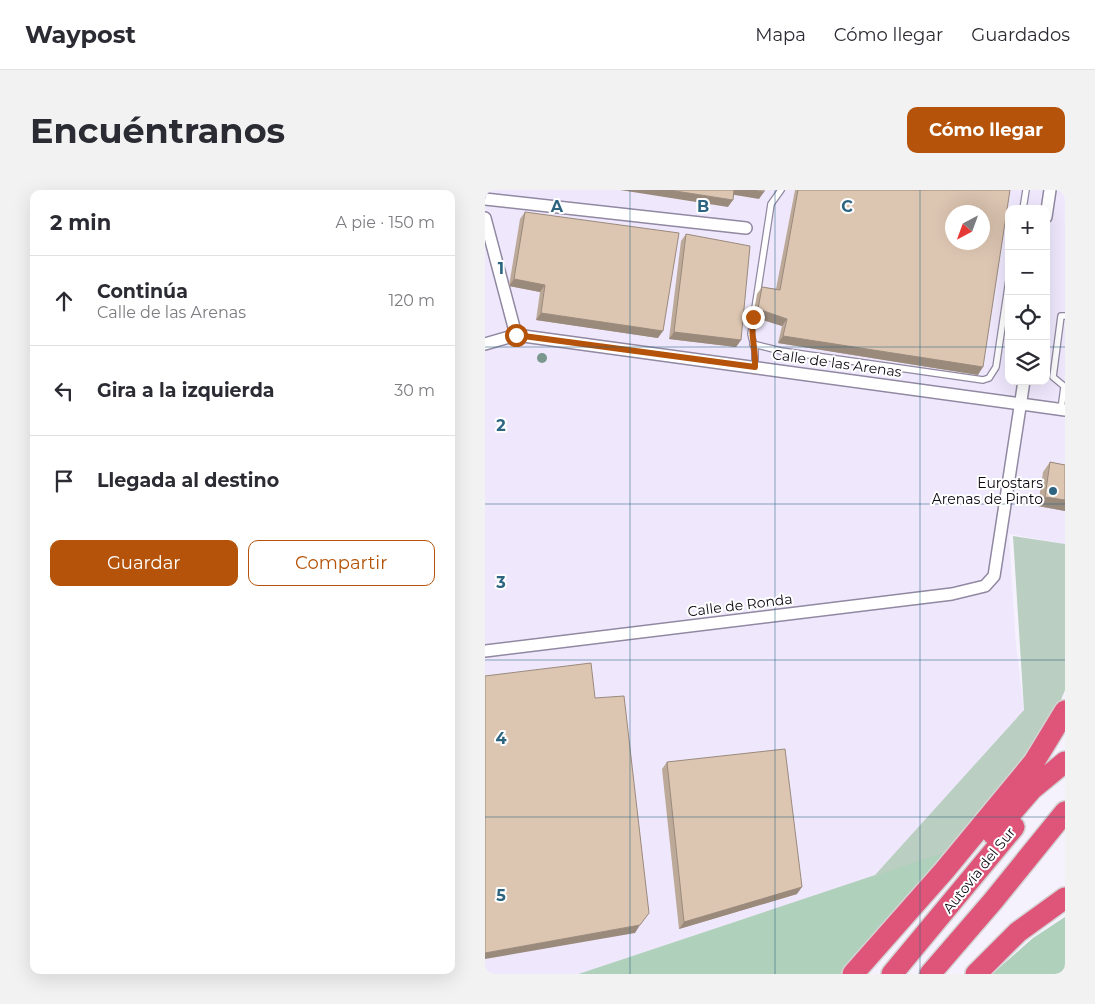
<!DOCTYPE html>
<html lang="es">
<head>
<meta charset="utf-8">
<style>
  :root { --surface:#fff; --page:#f2f2f3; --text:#2b2b33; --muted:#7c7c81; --line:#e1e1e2; --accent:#b45309 }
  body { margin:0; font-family:Montserrat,sans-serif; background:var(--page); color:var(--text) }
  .controls { position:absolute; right:15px; top:15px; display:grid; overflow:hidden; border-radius:10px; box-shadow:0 5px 20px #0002 }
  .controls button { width:45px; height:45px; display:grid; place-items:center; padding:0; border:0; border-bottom:1px solid var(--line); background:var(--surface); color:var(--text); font:25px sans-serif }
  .compass { position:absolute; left:460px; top:15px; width:45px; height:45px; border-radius:50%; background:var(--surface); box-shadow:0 5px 20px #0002; rotate:221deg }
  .stop { position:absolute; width:15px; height:15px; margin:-11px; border:4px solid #b45309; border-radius:50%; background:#fff }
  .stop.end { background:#b45309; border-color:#fff; box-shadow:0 1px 5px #0008 }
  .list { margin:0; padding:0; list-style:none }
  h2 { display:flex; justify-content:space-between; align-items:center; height:65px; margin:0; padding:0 20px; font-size:21px }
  h2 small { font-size:16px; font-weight:400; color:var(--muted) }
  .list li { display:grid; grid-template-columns:32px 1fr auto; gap:15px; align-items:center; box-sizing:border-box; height:90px; padding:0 20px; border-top:1px solid var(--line) }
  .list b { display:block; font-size:19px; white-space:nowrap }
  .list p { margin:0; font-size:16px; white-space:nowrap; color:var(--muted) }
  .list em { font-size:16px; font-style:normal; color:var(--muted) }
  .actions { display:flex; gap:10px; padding:15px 20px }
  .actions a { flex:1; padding:11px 0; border:1px solid var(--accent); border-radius:10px; text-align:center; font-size:18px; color:var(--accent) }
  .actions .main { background:var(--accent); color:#fff }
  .icon { flex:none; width:28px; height:28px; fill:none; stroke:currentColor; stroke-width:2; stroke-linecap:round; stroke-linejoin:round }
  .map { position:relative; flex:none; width:580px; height:784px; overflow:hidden; border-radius:10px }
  header { display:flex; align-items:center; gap:30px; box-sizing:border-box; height:70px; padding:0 25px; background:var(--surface); border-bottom:1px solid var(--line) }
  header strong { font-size:24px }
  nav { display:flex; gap:28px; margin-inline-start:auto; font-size:18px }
  .intro { display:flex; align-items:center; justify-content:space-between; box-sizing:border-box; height:120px; padding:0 30px }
  h1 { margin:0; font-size:35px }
  .button { padding:12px 22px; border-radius:10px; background:var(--accent); color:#fff; font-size:18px; font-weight:700 }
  main { display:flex; gap:30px; padding:0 30px }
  aside { flex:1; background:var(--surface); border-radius:10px; box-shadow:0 5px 20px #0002 }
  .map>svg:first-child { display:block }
  .built { fill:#efe8fd; fill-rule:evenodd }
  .green { fill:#bacec1 }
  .forest { fill:#afd0bb }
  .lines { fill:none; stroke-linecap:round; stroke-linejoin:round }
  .service-casing { stroke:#9188a1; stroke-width:8 }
  .minor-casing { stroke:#9188a1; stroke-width:14 }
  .motorway-casing { stroke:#d3d3d4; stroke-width:24 }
  .service { stroke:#fff; stroke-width:5.5 }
  .minor { stroke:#fff; stroke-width:11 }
  .motorway { stroke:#df5579; stroke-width:21 }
  .tree { fill:#7c988e }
  .wall { fill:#bda998 }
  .shaded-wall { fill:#9a8a7c }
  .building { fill:#dcc5b1; stroke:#9a8a7c; fill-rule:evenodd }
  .route { stroke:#b45309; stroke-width:6 }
  .grid { fill:none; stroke:#2d6580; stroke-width:1; stroke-opacity:0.55 }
  .poi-dot { fill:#2d6580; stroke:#fff; stroke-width:2 }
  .labels { text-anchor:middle; stroke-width:4; stroke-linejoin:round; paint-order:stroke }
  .street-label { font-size:14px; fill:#0d0912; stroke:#fff }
  .poi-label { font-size:14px; fill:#0d0912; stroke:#fff; text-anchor:end }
  .grid-label { font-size:16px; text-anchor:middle; font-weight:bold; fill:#2d6580; stroke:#fff; stroke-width:4; stroke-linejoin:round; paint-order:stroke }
</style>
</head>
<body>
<header>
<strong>Waypost</strong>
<nav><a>Mapa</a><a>Cómo llegar</a><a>Guardados</a></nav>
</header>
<div class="intro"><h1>Encuéntranos</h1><a class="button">Cómo llegar</a></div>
<main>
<aside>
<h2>2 min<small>A pie · 150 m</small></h2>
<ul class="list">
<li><svg class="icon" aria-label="ahead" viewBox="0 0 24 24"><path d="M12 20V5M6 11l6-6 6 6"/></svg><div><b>Continúa</b><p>Calle de las Arenas</p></div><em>120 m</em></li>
<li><svg class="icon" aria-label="left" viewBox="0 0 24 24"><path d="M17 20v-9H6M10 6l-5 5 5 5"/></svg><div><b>Gira a la izquierda</b></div><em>30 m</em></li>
<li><svg class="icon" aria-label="arrive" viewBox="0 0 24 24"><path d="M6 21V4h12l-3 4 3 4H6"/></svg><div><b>Llegada al destino</b></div></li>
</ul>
<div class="actions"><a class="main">Guardar</a><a>Compartir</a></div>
</aside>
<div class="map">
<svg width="580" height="784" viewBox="0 0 580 784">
  <rect width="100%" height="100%" fill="#f6f2fd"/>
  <path class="built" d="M0 0H580V354L524 344 531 455 539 520 390 685 94 784H0ZM524 19H561V191H524ZM468 22H498V52H468Z"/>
  <path class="green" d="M528 346 580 354V500L565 537 505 613 357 784H94L390 685 539 520Z"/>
  <path class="forest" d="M464 661 359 784H94Z
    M580 727V784H507L548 748Z"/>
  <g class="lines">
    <g class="service-casing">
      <path id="service" d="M538 19 541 0
        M580 126H576L568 187 580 197
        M268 154 296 161 498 190 504 188 511 177 524 90
        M270 177V160L266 144 286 14 296 0
        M576 219 579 197"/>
    </g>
    <g class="minor-casing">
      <path id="minor" d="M0 9 261 38
        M561 27 565 0
        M0 28 31 145
        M0 154 31 145 580 220
        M0 461 467 404 500 396 509 386 539 191"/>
    </g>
    <g class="motorway-casing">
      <path id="motorway" d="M508 644 547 599 580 572
        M368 784 459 681 549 572 580 521
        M407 784 529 637
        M445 784 508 711 580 622
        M491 784 533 742 580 708"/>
    </g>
    <use href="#service" class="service"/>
    <use href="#minor" class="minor"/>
    <use href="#motorway" class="motorway"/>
  </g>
  <circle class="tree" cx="57" cy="168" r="5"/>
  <path class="wall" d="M310 0H525L493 185 293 153 297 136 268 127 272 104 277 97 291 99Z
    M40 22 173 148 51 130 55 102 24 96 35 29Z
    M201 44 256 150 251 157 184 149 196 51Z
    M565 272 580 275V321L553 316 558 282Z
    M182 572 312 704 194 739 177 579Z"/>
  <path class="shaded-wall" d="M135 0H184L248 10 243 17Z
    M247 0H267L279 2 274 9 244 4Z
    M29 89 60 95 55 102 24 96Z
    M273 119 302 129 297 136 268 127Z
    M56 123 178 141 173 148 51 130Z
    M189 142 256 150 251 157 184 149Z
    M298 146 498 177 493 185 293 153Z
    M560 307 580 310V321L553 316Z
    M317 697 312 704 194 739 199 732Z
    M155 735 150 743 0 769V763Z"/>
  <path class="building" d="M184 0H249L248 10Z
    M267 0H279V2Z
    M313 0H525L498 177 298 146 302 129 273 119 277 97 295 100ZM468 22H498V52H468Z
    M40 22 194 43 178 141 56 123 60 95 29 89Z
    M201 44 265 56 256 150 189 142Z
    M565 272 580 275V310L560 307Z
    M106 473 110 508 139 506 164 723 155 735 0 763V486Z
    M300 559 317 697 199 732 182 572Z"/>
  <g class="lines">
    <path class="route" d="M31 145 270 177C271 157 265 146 268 127"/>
  </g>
  <path class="grid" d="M145 0V784M290 0V784M435 0V784M0 157H524M561 157H580M0 314H580M0 470H580M0 627H580"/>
  <circle class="poi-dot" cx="568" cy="301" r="5"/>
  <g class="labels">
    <g class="street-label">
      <text transform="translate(352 173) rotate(8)" y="5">Calle de las Arenas</text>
      <text transform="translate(255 415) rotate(-7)" y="5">Calle de Ronda</text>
      <text transform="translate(494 680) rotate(-51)" y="5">Autovía del Sur</text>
    </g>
    <g class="poi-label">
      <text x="558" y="298">Eurostars<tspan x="558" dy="16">Arenas de Pinto</tspan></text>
    </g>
  </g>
  <g class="grid-label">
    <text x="72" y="22">A</text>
    <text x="218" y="22">B</text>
    <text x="362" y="22">C</text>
    <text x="16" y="84">1</text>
    <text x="16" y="241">2</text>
    <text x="16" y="398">3</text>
    <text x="16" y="554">4</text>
    <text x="16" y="711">5</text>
  </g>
</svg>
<div class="controls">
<button>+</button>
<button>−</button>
<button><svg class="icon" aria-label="locate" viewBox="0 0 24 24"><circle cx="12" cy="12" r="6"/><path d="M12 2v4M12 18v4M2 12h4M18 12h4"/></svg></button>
<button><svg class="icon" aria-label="layers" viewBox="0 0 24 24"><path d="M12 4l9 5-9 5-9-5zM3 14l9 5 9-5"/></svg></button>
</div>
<svg class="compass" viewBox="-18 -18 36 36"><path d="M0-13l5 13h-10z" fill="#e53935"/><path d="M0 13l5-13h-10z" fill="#7c7c81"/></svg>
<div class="stop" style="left:31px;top:145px"></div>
<div class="stop end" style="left:268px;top:127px"></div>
</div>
</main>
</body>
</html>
